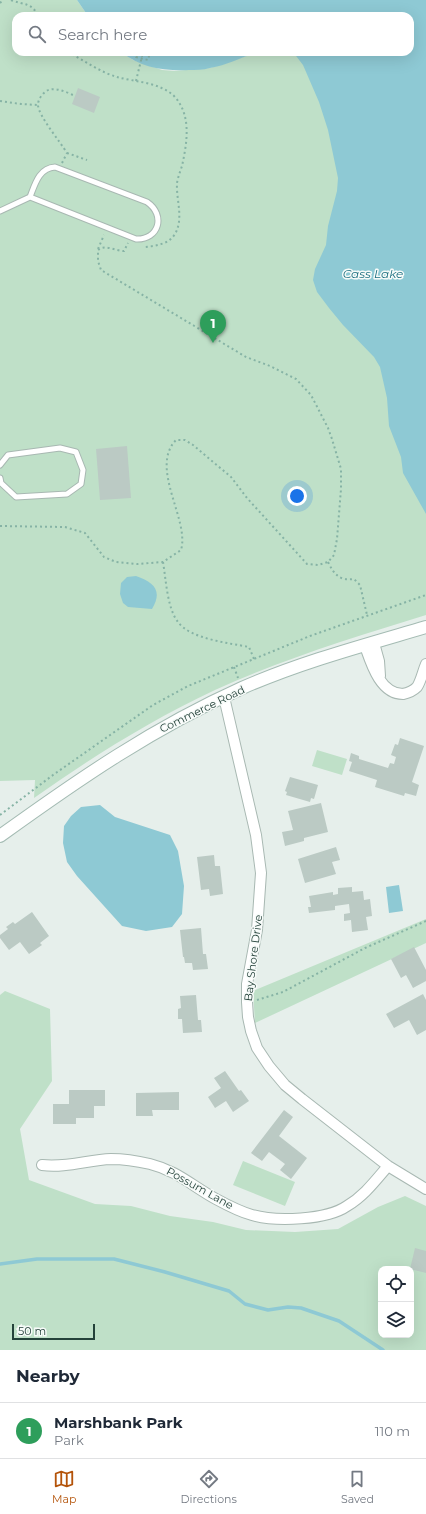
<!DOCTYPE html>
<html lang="en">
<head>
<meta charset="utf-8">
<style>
  :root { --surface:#fff; --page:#f6f6f7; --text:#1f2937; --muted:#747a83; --line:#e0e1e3; --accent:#b45309 }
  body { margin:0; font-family:Montserrat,sans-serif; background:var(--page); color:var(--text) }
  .controls { position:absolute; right:12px; bottom:12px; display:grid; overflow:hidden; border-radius:8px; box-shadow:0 4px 16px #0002 }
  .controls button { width:36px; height:36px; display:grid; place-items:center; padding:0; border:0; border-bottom:1px solid var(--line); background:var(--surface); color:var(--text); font:20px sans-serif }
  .scale { position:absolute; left:12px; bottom:10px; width:83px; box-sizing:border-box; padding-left:4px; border:2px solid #24423a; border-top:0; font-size:11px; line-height:14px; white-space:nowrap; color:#24423a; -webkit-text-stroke:3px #f7fbf9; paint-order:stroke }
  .you { position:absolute; left:297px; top:496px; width:14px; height:14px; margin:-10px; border:3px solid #fff; border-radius:50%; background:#1a73e8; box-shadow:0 0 0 6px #1a73e833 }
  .badge { display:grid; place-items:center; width:26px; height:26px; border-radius:50%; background:var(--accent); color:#fff; font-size:13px; font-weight:700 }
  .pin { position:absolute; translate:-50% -33px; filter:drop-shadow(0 1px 2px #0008) }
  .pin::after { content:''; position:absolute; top:21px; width:14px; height:12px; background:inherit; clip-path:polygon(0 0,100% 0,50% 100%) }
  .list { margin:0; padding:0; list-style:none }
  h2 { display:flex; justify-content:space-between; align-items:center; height:52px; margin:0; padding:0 16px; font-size:17px }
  h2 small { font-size:13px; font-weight:400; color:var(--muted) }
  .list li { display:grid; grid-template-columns:26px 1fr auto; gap:12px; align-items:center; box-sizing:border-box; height:56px; padding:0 16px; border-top:1px solid var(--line) }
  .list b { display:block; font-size:15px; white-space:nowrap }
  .list p { margin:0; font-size:13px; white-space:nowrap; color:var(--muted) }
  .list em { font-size:13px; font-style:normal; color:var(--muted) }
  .icon { flex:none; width:22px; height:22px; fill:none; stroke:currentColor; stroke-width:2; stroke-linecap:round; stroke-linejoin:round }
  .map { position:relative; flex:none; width:426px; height:1350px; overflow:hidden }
  .search { position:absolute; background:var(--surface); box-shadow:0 4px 16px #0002; left:12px; right:12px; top:12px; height:44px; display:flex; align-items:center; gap:10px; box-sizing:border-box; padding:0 14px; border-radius:12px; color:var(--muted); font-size:15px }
  .sheet { height:108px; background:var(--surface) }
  nav { display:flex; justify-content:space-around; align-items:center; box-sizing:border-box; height:56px; border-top:1px solid var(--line); background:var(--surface); font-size:11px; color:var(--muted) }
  nav a { display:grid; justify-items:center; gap:2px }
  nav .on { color:var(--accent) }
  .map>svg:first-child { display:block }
  .green { fill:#bfe0c8; fill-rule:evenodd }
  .water { fill:#8ec9d4 }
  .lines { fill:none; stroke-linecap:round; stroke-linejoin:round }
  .stream { stroke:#8ec9d4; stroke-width:3.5 }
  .building { fill:#bbcac4 }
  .service-casing { stroke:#a8b8b2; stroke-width:7 }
  .minor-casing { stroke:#a8b8b2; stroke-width:12 }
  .secondary-casing { stroke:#a4bbb3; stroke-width:14 }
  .path { stroke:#86b3a5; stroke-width:2; stroke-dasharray:2 3; stroke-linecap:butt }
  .service { stroke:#fff; stroke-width:5 }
  .minor { stroke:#fff; stroke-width:10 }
  .secondary { stroke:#fff; stroke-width:12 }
  .labels { text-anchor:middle; stroke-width:3; stroke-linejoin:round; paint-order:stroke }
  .street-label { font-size:11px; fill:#24423a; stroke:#f7fbf9 }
  .water-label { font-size:12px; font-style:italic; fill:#1c6f80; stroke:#f7fbf9 }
</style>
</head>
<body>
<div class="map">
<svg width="426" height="1350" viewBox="0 0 426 1350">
  <rect width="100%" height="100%" fill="#e6efeb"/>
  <path class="green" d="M0 0H77L88 16H16V52H121L133 60 162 70 174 71 210 68 258 52H410V16L426 0V615C355 637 283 659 215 690 151 720 92 757 34 798L35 780 0 781Z
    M317 750 347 759 342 775 312 766Z
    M426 919V943L255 1023 253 991Z
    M5 991 50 1009 52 1081 20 1129 29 1180 95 1204 131 1206 170 1216 213 1222 246 1230 295 1232 338 1229 378 1207 405 1196 426 1206V1350H0V995ZM381 1269H411V1335H381Z
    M243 1161 295 1182 285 1206 233 1185Z"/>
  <path class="water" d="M77 0H426V514L403 473 401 457 389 426 387 398 380 367 374 357 343 325 329 308 317 292 313 280 315 269 326 245 328 226 337 191 338 178 328 130 319 102 303 65 293 52H410V16H88Z
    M121 52H258C242 57 227 65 210 68 203 70 196 70 189 70 164 71 141 68 121 52Z
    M136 576C154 582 163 591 152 609L128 607 123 603 120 594 121 583 127 577Z
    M100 805 115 817 170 835 178 851 184 886 182 914 172 927 146 931 122 926 77 876 67 862 63 843 64 826 71 816 81 807Z
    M399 885 403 911 389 913 386 887Z"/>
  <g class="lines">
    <path class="stream" d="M0 1264 37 1259H114L165 1272 229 1291 245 1304 268 1310 288 1307 301 1308 339 1321 383 1350"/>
  </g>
  <path class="building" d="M78 88 100 97 94 113 72 104Z
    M127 446 131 498 100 500 96 449Z
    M400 738 424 746 412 782 419 785 416 796 405 793 404 796 375 787 377 780 349 771 352 762 349 761 351 753 359 756V759L388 768 390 763 394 764 396 757 391 755 395 744 398 745Z
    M290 777 318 785 314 799 311 798 310 802 286 795 287 792 285 791Z
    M321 803 328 832 304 838V841L285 846 282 832 293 830 288 811Z
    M336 847 340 860 332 862 336 874 305 883 298 859Z
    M214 855 215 866H220L223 894 210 896 209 889 201 890 197 857Z
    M352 887V892L363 891 364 900 370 899 372 916 366 917 368 930 352 932 351 920 344 921V914L350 913 349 904 335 906V910L309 913 308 907H311L309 896 333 892V895L338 894V888Z
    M32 912 49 936 40 943 42 945 29 954 20 942 9 950 0 938V935L8 929 6 927 13 922 15 924Z
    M201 928 203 954H206L208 969 193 970 192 963H185L184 957H183L180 930Z
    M414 947 426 970V981L413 988 406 975 401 978 391 959Z
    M423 994 426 1000V1030L417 1035 409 1020 394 1028 386 1014Z
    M196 995 198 1020H201L202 1032 183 1033 182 1019H178V1009L181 1008 180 996Z
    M225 1071 239 1091 241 1090 249 1101 233 1112 226 1101 215 1108 208 1097 221 1088 214 1078Z
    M69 1090H105V1106H94V1118H76V1124H53V1104H69Z
    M179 1092V1110H152L153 1116H136V1093Z
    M284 1110 293 1117 279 1136 307 1158 291 1179 280 1170 285 1164 269 1152 262 1161 251 1153Z
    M415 1248 426 1251V1273L410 1269Z"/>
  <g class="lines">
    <g class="service-casing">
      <path id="service" d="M0 211 30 197 136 239C159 240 166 215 147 202L55 167C39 168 35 184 30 197
        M0 465 8 455 60 448 76 452 83 470 81 484 67 494 16 497 1 483 0 478"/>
    </g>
    <g class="minor-casing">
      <path id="minor" d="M374 643 379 661 380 676
        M365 646C371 663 380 694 403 694 408 693 413 691 417 687 421 681 423 671 426 664
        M224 697 256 835 261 873 257 930 247 984V1002L248 1017 251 1031 257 1048 269 1066 285 1085 302 1099 388 1166 426 1189
        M42 1165C66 1168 88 1160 111 1159 124 1159 137 1161 150 1164 178 1171 192 1186 216 1199 227 1205 241 1212 252 1215 276 1222 327 1220 347 1206 364 1196 375 1181 388 1166"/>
    </g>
    <g class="secondary-casing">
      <path id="secondary" d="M0 836C79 779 153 728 242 688 301 662 365 645 426 627"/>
    </g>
    <path class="path" d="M11 0C23 5 32 2 38 16
      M0 3 3 0
      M68 52C83 60 100 72 117 77 135 82 159 82 174 96 192 115 187 143 182 166 180 172 178 177 177 183 176 200 184 218 175 234 169 244 156 246 145 247
      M137 52 136 57 148 60 150 52
      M136 81 143 52
      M0 101 21 104 38 105
      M67 153 87 160
      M62 163 67 153C61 143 38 115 38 105 38 101 40 97 43 94 51 84 66 92 75 96
      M98 249 104 235
      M0 526 65 527 85 533 104 557 116 562 137 564 163 562 181 550C190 520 149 468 176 440H185L193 445 231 477 247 498 307 564 318 565 328 562 334 555 337 539 341 489V469L332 439 328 428 311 395 296 379 270 366 246 357 101 270 98 261V250C105 244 116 251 124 251L128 243
      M163 562C166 579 167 608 178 622 190 639 229 643 249 647L254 659
      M328 562C334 574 339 581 354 579L360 585 367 615
      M234 667 238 678
      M0 815 53 775 153 705 188 686 310 636 426 595
      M257 1000 283 992 365 948 426 921"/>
    <use href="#service" class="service"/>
    <use href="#minor" class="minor"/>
    <use href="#secondary" class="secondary"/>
  </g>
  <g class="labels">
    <g class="street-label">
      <text transform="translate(202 709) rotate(-26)" y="4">Commerce Road</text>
      <text transform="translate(253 958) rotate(-83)" y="4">Bay Shore Drive</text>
      <text transform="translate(200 1188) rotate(29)" y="4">Possum Lane</text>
    </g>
    <g class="water-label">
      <text x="373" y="278">Cass Lake</text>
    </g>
  </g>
</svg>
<div class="controls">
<button><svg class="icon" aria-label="locate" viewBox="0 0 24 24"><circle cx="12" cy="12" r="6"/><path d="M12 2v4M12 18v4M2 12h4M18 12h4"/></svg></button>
<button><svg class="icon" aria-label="layers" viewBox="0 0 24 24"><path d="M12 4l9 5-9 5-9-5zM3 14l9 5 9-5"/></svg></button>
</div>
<div class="scale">50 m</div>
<div class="you"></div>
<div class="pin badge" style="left:213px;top:343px;background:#2e9e5b">1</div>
<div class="search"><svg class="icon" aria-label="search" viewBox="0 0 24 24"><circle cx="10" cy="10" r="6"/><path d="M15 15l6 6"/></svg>Search here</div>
</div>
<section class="sheet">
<h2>Nearby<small></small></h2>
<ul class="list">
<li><span class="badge" style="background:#2e9e5b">1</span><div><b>Marshbank Park</b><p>Park</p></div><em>110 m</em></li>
</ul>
</section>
<nav>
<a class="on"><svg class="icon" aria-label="map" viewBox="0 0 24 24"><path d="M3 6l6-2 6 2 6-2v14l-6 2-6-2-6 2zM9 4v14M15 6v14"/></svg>Map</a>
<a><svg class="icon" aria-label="directions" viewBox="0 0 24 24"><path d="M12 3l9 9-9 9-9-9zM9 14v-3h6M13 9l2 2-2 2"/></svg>Directions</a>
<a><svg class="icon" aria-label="saved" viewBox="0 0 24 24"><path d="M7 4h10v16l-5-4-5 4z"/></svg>Saved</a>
</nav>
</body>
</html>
